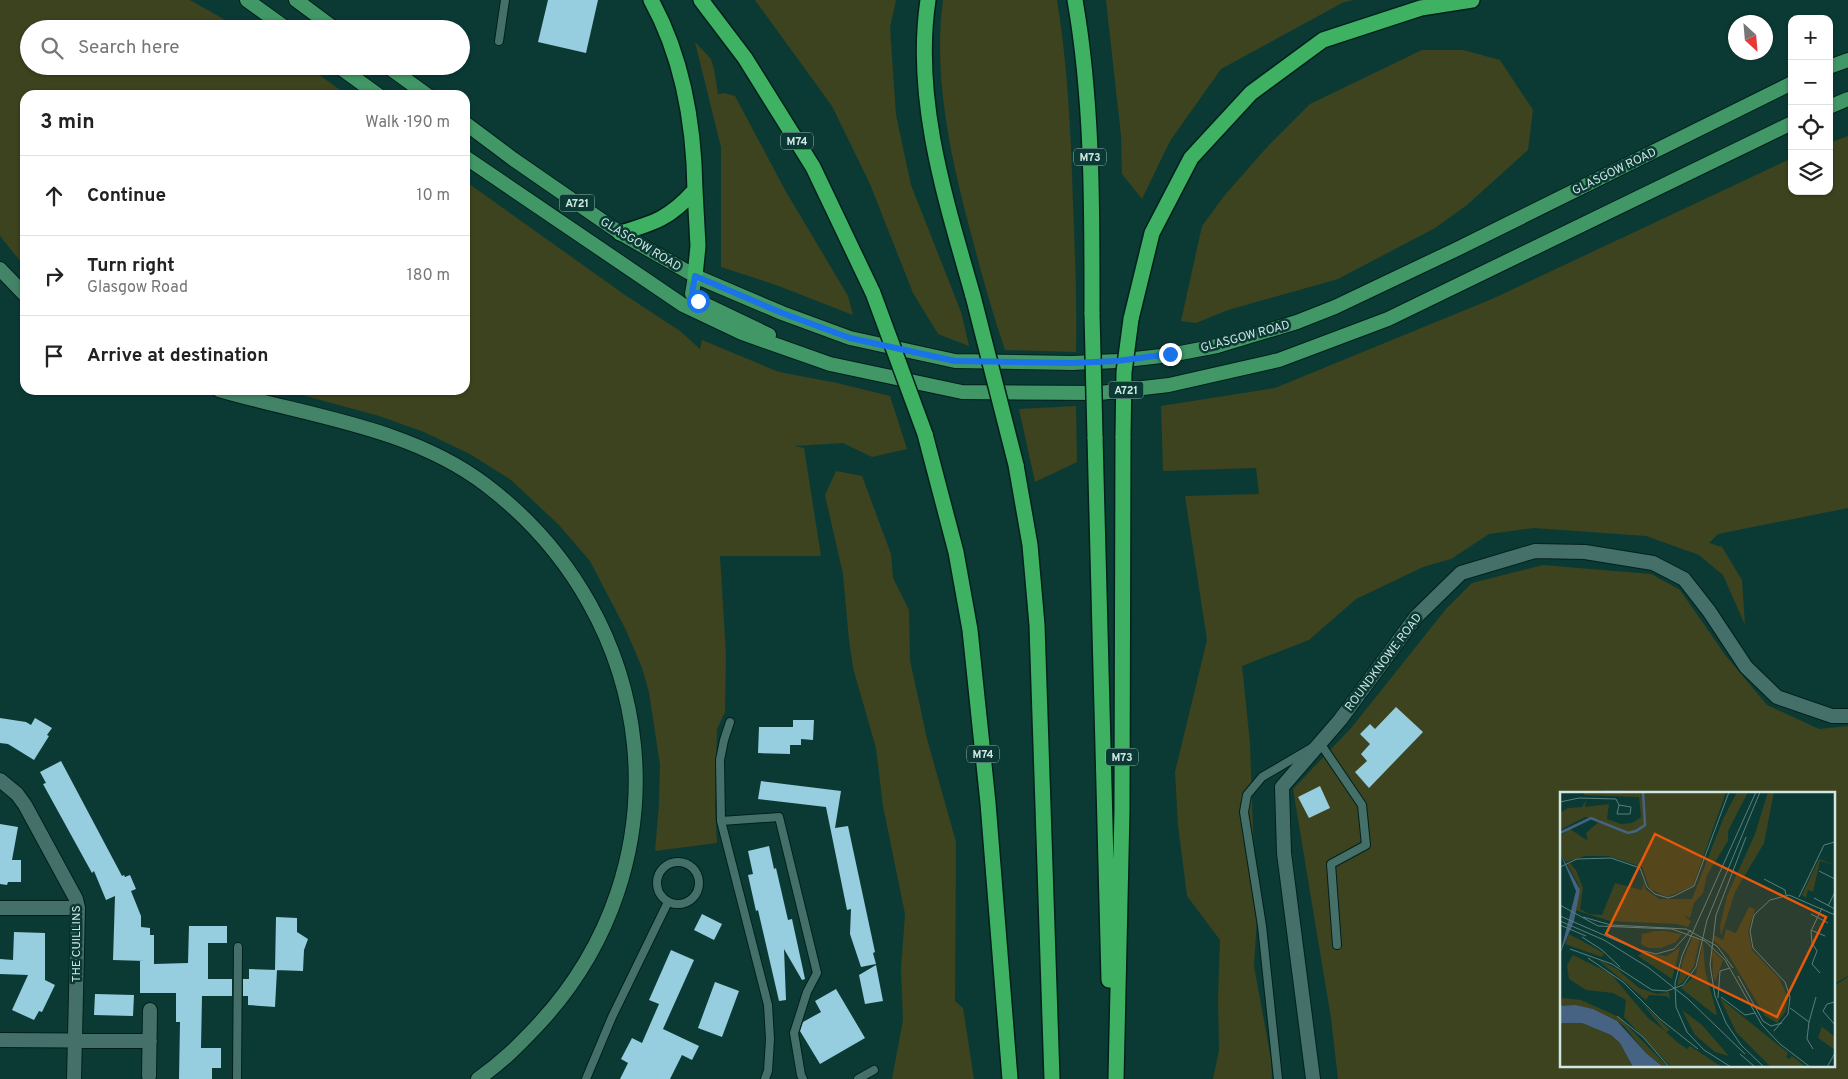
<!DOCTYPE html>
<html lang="en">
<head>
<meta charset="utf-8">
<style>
  :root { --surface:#fff; --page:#f6f6f6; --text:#222; --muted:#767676; --line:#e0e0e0 }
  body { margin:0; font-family:Overpass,sans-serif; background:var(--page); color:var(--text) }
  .controls { position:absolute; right:15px; top:15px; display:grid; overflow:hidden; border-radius:10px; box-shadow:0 1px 4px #0004 }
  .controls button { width:45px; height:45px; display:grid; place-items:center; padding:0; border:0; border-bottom:1px solid var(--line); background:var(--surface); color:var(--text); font:25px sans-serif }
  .compass { position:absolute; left:1728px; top:15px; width:45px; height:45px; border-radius:50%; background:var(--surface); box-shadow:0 1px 4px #0004; rotate:154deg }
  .stop { position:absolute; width:15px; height:15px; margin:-11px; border:4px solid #1a73e8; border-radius:50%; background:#fff }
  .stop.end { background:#1a73e8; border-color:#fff; box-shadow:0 1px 5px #0008 }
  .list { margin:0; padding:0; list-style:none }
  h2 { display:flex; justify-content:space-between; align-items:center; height:65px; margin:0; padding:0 20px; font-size:21px }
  h2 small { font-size:16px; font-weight:400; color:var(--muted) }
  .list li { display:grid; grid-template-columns:32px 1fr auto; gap:15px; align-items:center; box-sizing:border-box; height:80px; padding:0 20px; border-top:1px solid var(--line) }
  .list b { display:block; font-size:19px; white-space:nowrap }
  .list p { margin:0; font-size:16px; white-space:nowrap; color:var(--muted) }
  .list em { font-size:16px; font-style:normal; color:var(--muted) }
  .icon { flex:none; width:28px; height:28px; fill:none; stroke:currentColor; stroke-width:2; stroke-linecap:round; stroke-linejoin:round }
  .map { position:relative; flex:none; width:1848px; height:1079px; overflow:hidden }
  .search { position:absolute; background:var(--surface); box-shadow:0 1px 4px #0004; left:20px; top:20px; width:450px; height:55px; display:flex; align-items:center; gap:12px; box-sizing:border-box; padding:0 18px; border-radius:28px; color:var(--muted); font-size:19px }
  .panel { position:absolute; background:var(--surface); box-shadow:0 1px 4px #0004; left:20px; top:90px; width:450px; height:305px; border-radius:15px }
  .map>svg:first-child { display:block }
  .green { fill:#3d431e }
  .building { fill:#96cedf }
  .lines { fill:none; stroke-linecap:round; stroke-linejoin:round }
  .service-casing { stroke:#00201c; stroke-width:10 }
  .minor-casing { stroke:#00201c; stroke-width:16 }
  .secondary-casing { stroke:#00201c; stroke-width:16 }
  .primary-casing { stroke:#00201c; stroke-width:16 }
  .motorway-casing { stroke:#00201c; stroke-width:18 }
  .service { stroke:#45706a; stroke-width:8 }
  .minor { stroke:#45706a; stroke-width:14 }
  .secondary { stroke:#438468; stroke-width:14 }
  .primary { stroke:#419765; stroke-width:14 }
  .motorway { stroke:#3eb162; stroke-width:15 }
  .motorway-bridge-casing { stroke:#00201c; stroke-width:18; stroke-linecap:butt }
  .motorway-bridge { stroke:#3eb162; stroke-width:15 }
  .route { stroke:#1a73e8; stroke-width:6 }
  .labels { text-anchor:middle; stroke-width:5; stroke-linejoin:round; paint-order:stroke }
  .shield { fill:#0b3a35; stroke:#95b3af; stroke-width:1 }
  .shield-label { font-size:11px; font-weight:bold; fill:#d0e7e3 }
  .street-label { font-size:12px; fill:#d0e7e3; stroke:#0b3a35 }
  .inset-river { fill:none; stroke:#466383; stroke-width:2.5 }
  .inset-road { fill:none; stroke:#5a7f7b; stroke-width:1 }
  .view { fill:#e8590c; fill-opacity:0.15; stroke:#e8590c; stroke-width:2.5 }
  .inset-edge { fill:none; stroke:#d0e7e3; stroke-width:2.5 }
</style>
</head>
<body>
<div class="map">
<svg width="1848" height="1079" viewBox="0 0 1848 1079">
  <rect width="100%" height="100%" fill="#0b3a35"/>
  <path class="green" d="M0 0H190L241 29H29V66H307L347 95H25V267L0 236Z
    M755 0H896L890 28 896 115 911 185 961 312 969 346 938 334 913 293 870 184 832 106Z
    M943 0H1057C1068 68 1071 135 1073 204 1075 253 1077 303 1076 352L1005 350C991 309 980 268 969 226 950 153 933 75 943 0Z
    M1106 0H1354L1344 2 1221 69 1170 141 1142 199 1122 174 1121 135Z
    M695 42 711 59 714 69 718 94 724 93 735 96 785 190 848 296 853 315 776 285 721 267V147Z
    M1422 50H1463L1500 60 1533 110 1528 150 1467 205 1435 228 1338 279 1228 310 1196 323 1181 321 1202 226 1224 196 1268 146 1310 104Z
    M1848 136V508L1718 534 1709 543 1722 547 1742 580 1745 625 1723 575 1699 555 1646 536 1534 528 1489 534 1451 559 1423 567 1356 599 1309 640 1242 666 1250 743 1254 859 1259 887 1254 966 1271 1059 1272 1079H1213L1219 1050 1218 998 1220 940 1187 896 1178 825 1175 772 1207 640 1185 496 1259 494 1256 468 1163 471 1161 406 1275 388 1492 299 1792 158V191H1829V143Z
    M465 181 625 295 680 331 700 349 702 340 779 372 837 383 890 396 907 449 872 457 843 443 795 446 804 448 821 556H720L726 655 725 712 717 729 715 806 717 843 655 851 659 804 660 765 649 692 642 668 626 630 590 561 558 524 511 480 470 454 424 432 379 416 284 390H465Z
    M1076 406 1077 462 1035 482 1019 409Z
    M836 471 862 476 891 554 893 578 909 610 910 660 927 739 956 842 955 1001 963 1008 974 1079H892L903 1020 901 969 905 914 883 806 876 748 853 668 849 640 843 574 825 495Z
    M1543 565 1651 574 1680 590 1726 656 1767 705 1819 729 1848 726V976L1834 984V793H1562V1065H1834V986L1848 977V1079H1338L1331 1018 1293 789 1352 727 1446 609 1472 583Z"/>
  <path class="building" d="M548 0H598L586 53 538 42Z
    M1396 707 1423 732 1369 788 1355 772 1367 761 1361 754 1370 744 1360 734 1370 724 1375 729Z
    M0 718 26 722 31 725 35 718 52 728 47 735 49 736 34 760 8 744 0 743Z
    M793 720H814L813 740 801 739V745H790V754L758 753 759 727H793Z
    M61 761 122 876 124 875 125 877 130 875 136 889 131 891 141 916V927L150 928V935H154V964L188 963 189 926H227V943H208V979H232V996H202L201 1048H221V1068H212V1079H179L180 1022H176V993H140V961H145L113 960 115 896 106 900 94 871 92 873 43 784 46 783 40 772Z
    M761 781 841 791 835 828 848 826 875 952 873 953 876 964 861 967 850 934 851 909 847 910 826 807 758 799Z
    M1320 786 1330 808 1309 818 1298 797Z
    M0 824 18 827 12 860H21V882H8L7 885 0 884Z
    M769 846 774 869 776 868 788 920 792 919 805 979 802 980 784 949 786 1000 779 1001 758 910 756 911 748 875 753 874 748 851Z
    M702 914 722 924 714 940 694 930Z
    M276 917 297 918V932L308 939 304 950 303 971 275 970Z
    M14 932 45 933V980L55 985 42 1012 39 1011 34 1020 12 1010 28 975 0 974V959L13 960Z
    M671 950 694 960 663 1029 699 1046 692 1060 682 1055 670 1079H620L628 1063 621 1059 632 1038 642 1043 659 1004 649 1000Z
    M876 965 883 1001 865 1004 859 975Z
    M249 969 277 970 275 1007 248 1005V996H243V979H249Z
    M715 982 739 991 722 1037 698 1028Z
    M836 989 865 1038 820 1064 800 1031 803 1022 821 1012 815 1001Z
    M95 994 134 995 133 1016 94 1015Z"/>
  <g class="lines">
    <g class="service-casing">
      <path id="service" d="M499 41 505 0
        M730 722 724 740 720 760 721 821 768 1005 770 1039 768 1071 765 1079
        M721 821 779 817 817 973 807 992 794 1033 801 1075 803 1079
        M657 883a21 21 0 1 1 42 0a21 21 0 1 1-42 0Z
        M237 1079 238 947
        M586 1079 612 1017 668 902
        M858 1079 874 1070
        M1278 1079 1262 926 1244 812 1247 795 1262 777 1320 743 1362 805 1366 845 1331 864 1337 945"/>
    </g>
    <g class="minor-casing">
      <path id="minor" d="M0 780 17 794 25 805 76 899 78 908 74 1079
        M0 908H78
        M0 1040 150 1041
        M149 1076 150 1010
        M1313 1079 1284 853 1282 787 1340 720 1416 617 1461 573 1535 551 1585 552 1653 563 1684 579 1709 611 1746 667 1777 697 1832 716H1848"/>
    </g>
    <g class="secondary-casing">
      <path id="secondary" d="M0 269 25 295
        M219 390C308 416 410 427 486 485 661 618 689 865 536 1027 516 1048 502 1062 478 1079"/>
    </g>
    <g class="primary-casing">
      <path id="primary" d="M247 0 287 29
        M296 0 335 29
        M338 66 378 95
        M387 66 427 95
        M1829 67 1848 60
        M1829 107 1848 99
        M465 123 513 159 620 233 695 276 782 313 850 338 955 361 1072 363 1117 361 1170 355 1217 346 1297 322 1335 307 1455 250 1792 83
        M465 157 683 305 742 333 830 364 962 392 1100 393 1169 385 1279 360 1388 319 1792 123
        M695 276 692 294 698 301 769 335"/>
    </g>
    <g class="motorway-casing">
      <path id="motorway" d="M701 0 745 58 813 167 873 293
        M928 0C913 100 946 201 973 296
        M1075 0C1093 103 1092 210 1092 314
        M695 190 698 246 695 276
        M620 233C655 223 670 218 695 190 694 124 683 58 651 0
        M1131 319 1152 233 1191 158 1251 93 1323 40 1421 8 1472 0
        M925 434 956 552 970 630 988 803 1010 1079
        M1095 437 1109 980
        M1016 465 1030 545 1037 625 1052 1079
        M1116 1079 1122 810 1123 436"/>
    </g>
    <use href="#service" class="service"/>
    <use href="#minor" class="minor"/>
    <use href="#secondary" class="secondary"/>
    <use href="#primary" class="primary"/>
    <use href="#motorway" class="motorway"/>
    <g class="motorway-bridge-casing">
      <path id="motorway-bridge" d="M873 293 925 434
        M973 296 1016 465
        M1092 314 1095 437
        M1123 436 1124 372 1131 319"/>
    </g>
    <use href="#motorway-bridge" class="motorway-bridge"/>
  </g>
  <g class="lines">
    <path class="route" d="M698 301 692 294 695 276 782 313 850 338 955 361 1072 363 1117 361 1170 354"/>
  </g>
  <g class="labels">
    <g class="shield">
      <rect x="781" y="132.5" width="32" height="17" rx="4"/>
      <rect x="1074" y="148.5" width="32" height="17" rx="4"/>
      <rect x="559.5" y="194.5" width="35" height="17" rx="4"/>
      <rect x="1108.5" y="381.5" width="35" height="17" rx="4"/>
      <rect x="967" y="745.5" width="32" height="17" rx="4"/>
      <rect x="1106" y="748.5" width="32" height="17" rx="4"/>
    </g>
    <g class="shield-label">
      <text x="797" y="145">M74</text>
      <text x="1090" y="161">M73</text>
      <text x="577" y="207">A721</text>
      <text x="1126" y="394">A721</text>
      <text x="983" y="758">M74</text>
      <text x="1122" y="761">M73</text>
    </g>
    <g class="street-label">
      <text transform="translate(1614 171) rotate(-26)" y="4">GLASGOW ROAD</text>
      <text transform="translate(641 244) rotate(31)" y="4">GLASGOW ROAD</text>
      <text transform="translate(1245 336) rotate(-15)" y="4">GLASGOW ROAD</text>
      <text transform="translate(1383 662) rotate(-53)" y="4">ROUNDKNOWE ROAD</text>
      <text transform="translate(76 944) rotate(-90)" y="4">THE CUILLINS</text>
    </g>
  </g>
  <g transform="translate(1560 792)">
    <rect width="275" height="275" fill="#0b3a35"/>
    <path d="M24 0H166L133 94 107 105 90 97 82 75 64 69 48 64H25L6 70 0 61V44L10 37 28 49 26 41 41 28 25 25 0 38V21L8 16 22 15 26 8 25 15 49 12 47 27 61 32 72 31 81 25 79 5 24 3ZM177 0H188L168 39V49L147 83 143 101 134 111 130 126 123 123 131 129 128 135 117 132 50 129 15 118 19 94 7 72 10 71 16 78 23 96 20 117 29 122 42 123 55 91 82 98 84 89 85 97 99 107H132L163 27ZM208 0H214L204 51 175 100 161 144 160 134 167 104 195 42ZM259 67 275 73 260 69 253 100 248 98 246 106 242 103ZM189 115 195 117 188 139 192 158 219 186 228 206 226 219 217 231 205 224 168 162 153 148 154 143 163 148 166 137 176 141ZM95 139H106L122 142 116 150 101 156H88L81 152 82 142ZM9 142 44 161 42 165 5 152ZM133 144 140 147 134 174 123 190 117 194 123 168ZM143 149 145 178 157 222 155 223 121 196 136 182ZM120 155 112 187 78 164 81 161 107 164ZM152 158 163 168 155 190 153 183ZM13 163 51 182 88 226 105 239 80 209 110 238 106 240 117 250 127 257 130 254 162 275H111L64 225 66 208 53 201 26 198 9 187 7 173ZM37 167 57 177 79 196 97 202 109 200 110 207 106 204 89 203 86 208ZM2 206 21 208 59 225 108 275H103L86 261 63 233 33 217 0 214ZM160 206 228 261 226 265 229 267 232 264 246 275H211L176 240ZM122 218 142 233 169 264 155 260 135 243ZM256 230 275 245V258L258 246 262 234ZM0 231H22L51 243 60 251 73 275H0Z" fill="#3d431e"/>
    <path d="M0 61 20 98 14 129 0 162 16 99ZM15 213 33 217 57 229 86 261 103 275H73L60 251 51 243 22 231H0V214Z" fill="#466383"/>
    <path class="inset-river" d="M44 0H62M0 41 31 26 68 41 76 39 85 33 83 0"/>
    <path class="inset-road" d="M0 10 19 6 56 7 59 13 71 15 70 22H57L59 13M186 45 156 123 150 173 155 204 166 231 181 253 204 275M0 75 17 67 51 66 80 76 87 95 95 102 108 106 114 104 134 94 169 0M259 79 275 87M204 87 225 98 226 103M239 105 264 53 275 50M254 106 275 117M0 113 38 134 112 137 145 149 165 168 202 233 220 252 250 275M268 114 275 100M251 122 268 131M0 124 76 157 96 162 114 157 131 138M23 125 51 133 126 137 157 154 173 176M0 129 44 148 89 176 128 207 185 262M0 133 26 144M251 138 265 144M22 145 42 158 60 175M10 157 52 172 92 198 107 199 123 193 136 175 147 128 200 0M28 166 63 190 100 227 138 257M260 181 252 172 257 159 252 151 251 139 262 116M178 184 203 229 211 234 222 231M161 205 185 223 195 221M158 206 160 179 170 176M275 210 267 212 263 219 275 233M230 216 249 230 247 247 253 257M57 224 83 245 109 275M249 230 256 205M214 239 228 222 230 205 225 190 193 156 190 139 194 123 210 108 229 103 275 123M180 262 195 275M171 275 144 258 127 240 116 215 115 191 122 164 196 0M267 275 275 261"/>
    <path class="view" d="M95 42 266 125 217 225 46 142Z"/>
    <rect width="275" height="275" class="inset-edge"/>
  </g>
</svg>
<div class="controls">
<button>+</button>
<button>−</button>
<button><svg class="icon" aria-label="locate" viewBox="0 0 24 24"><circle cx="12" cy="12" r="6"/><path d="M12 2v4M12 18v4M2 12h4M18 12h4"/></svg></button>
<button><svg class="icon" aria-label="layers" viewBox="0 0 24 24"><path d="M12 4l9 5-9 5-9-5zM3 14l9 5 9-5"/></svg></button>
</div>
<svg class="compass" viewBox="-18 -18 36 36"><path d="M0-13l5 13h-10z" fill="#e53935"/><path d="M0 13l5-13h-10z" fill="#767676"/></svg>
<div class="stop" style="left:698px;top:301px"></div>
<div class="stop end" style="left:1170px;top:354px"></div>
<div class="search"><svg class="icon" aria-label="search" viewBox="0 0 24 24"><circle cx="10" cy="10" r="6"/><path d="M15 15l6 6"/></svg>Search here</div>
<section class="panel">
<h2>3 min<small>Walk · 190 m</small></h2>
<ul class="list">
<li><svg class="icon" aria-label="ahead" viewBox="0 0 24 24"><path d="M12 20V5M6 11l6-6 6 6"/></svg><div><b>Continue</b></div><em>10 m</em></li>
<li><svg class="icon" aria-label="right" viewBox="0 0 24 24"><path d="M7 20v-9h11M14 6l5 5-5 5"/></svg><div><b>Turn right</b><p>Glasgow Road</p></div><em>180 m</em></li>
<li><svg class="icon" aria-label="arrive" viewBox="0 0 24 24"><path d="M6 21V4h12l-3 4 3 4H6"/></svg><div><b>Arrive at destination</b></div></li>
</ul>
</section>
</div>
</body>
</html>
